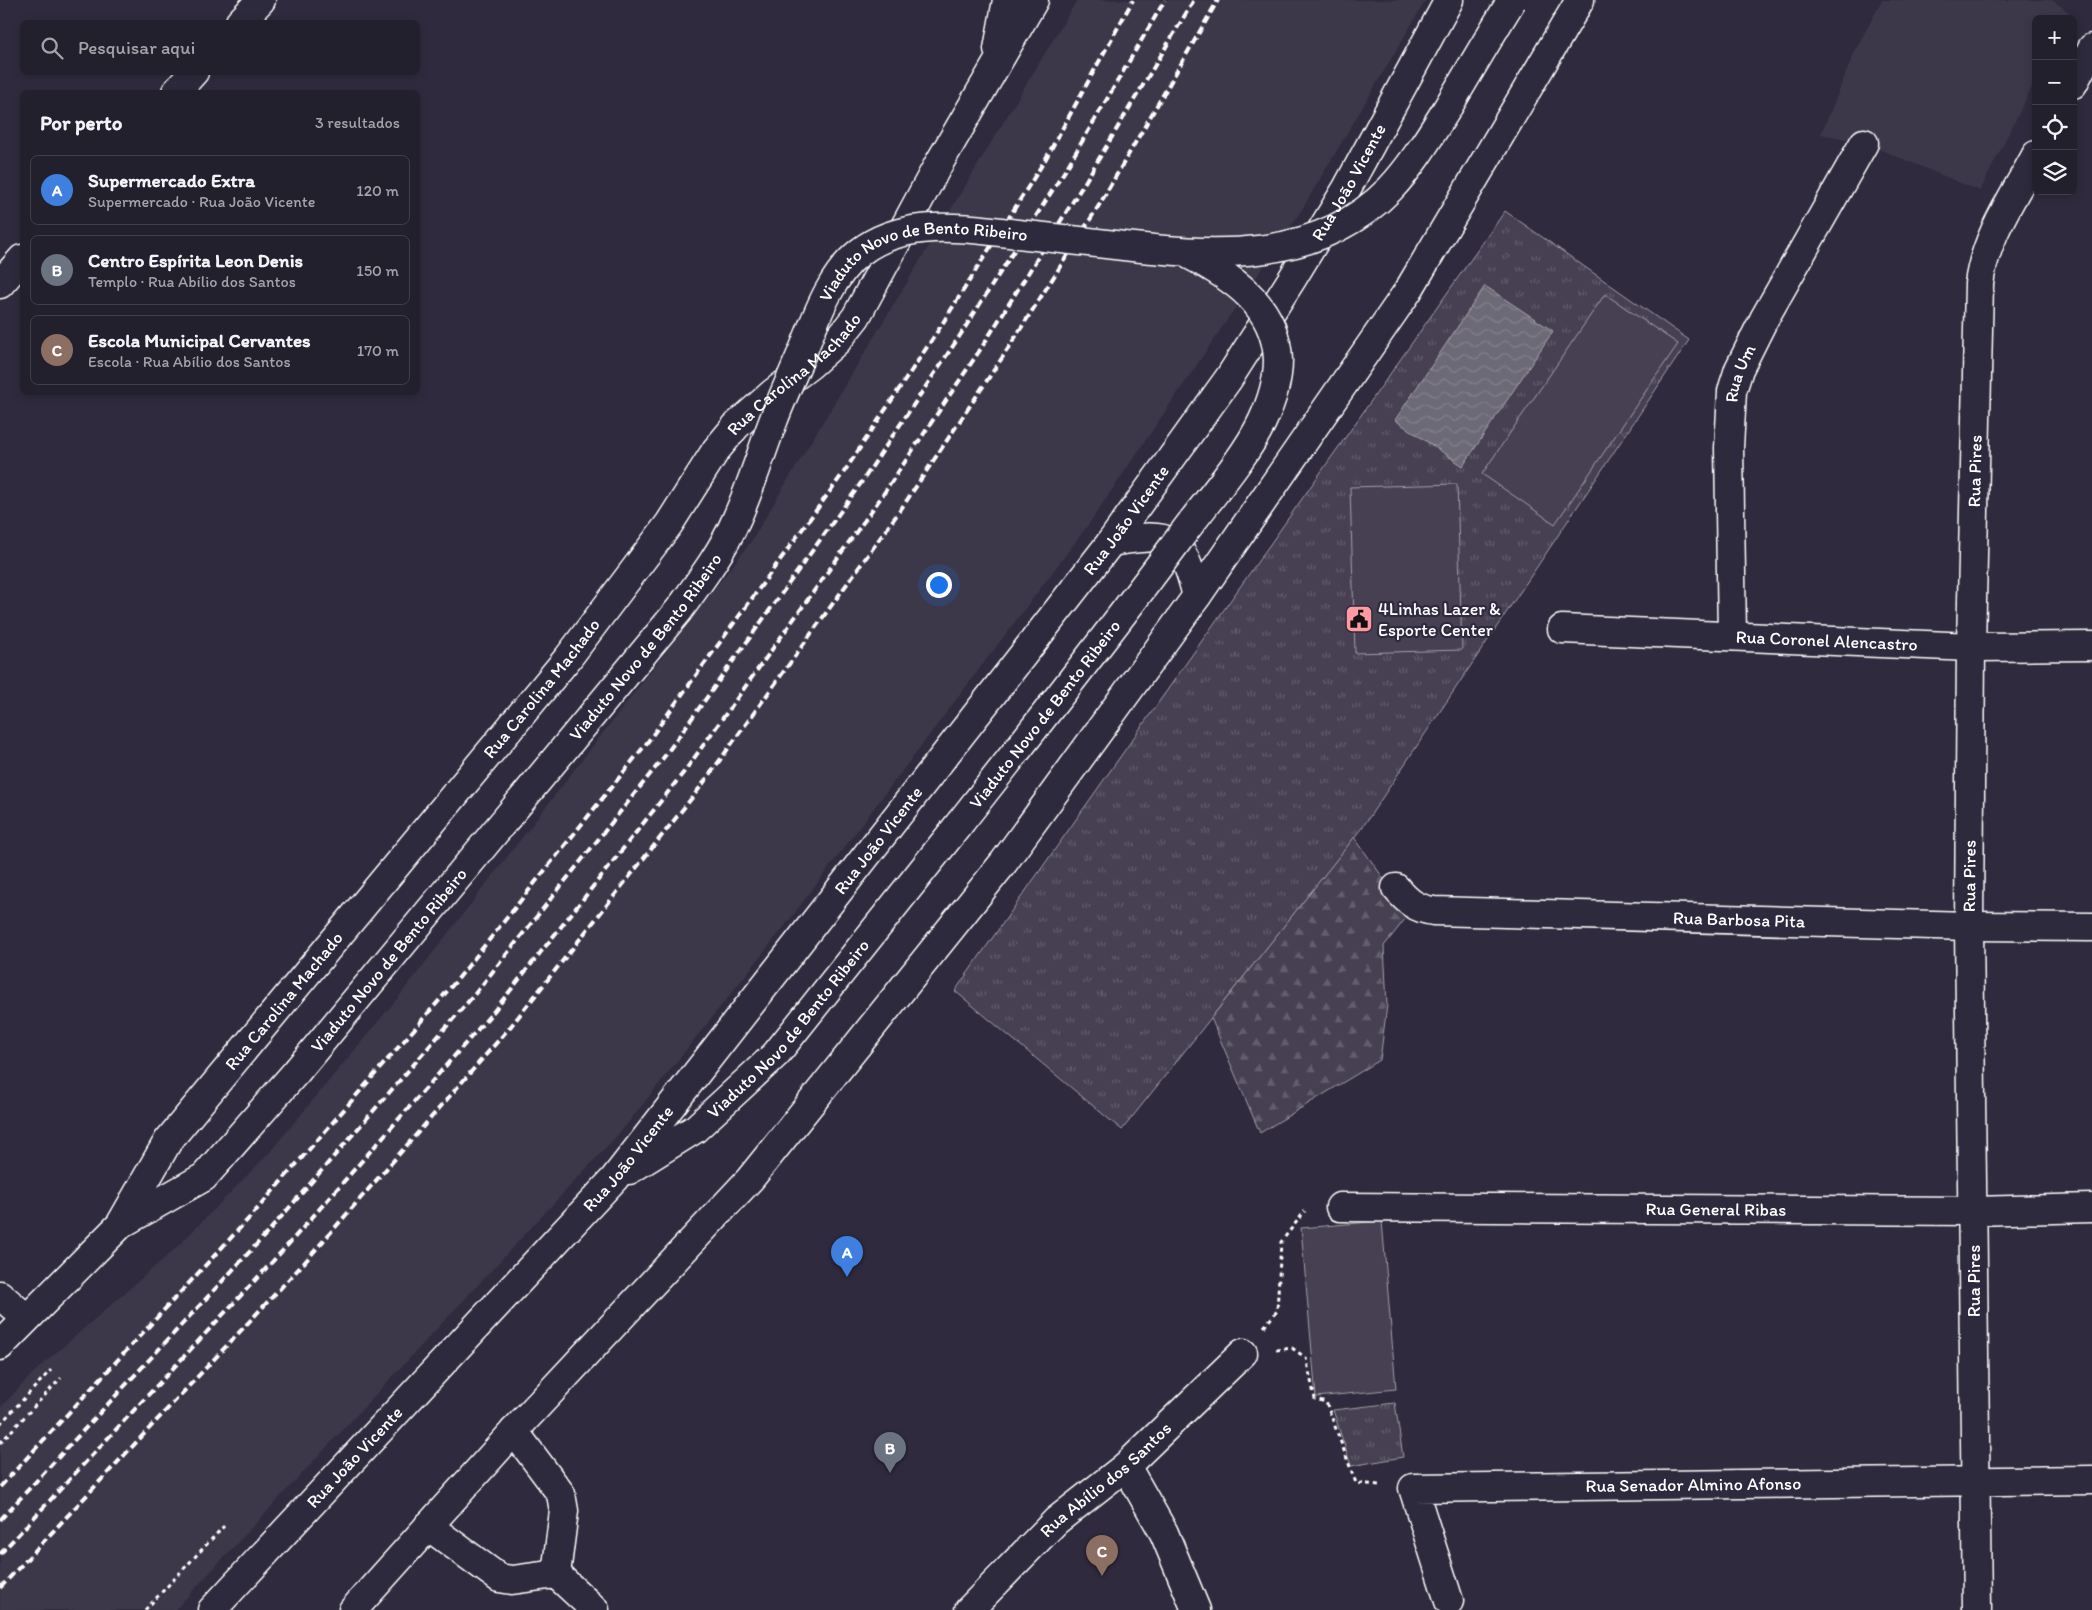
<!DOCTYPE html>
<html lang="pt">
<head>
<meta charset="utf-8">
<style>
  :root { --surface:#23202e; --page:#2f2d3a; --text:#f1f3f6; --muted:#a3a3aa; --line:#403e4a; --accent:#ff9aa2 }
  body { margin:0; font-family:Itim,sans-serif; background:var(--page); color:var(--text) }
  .controls { position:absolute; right:15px; top:15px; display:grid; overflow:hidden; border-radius:8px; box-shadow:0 2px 8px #0003 }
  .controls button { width:45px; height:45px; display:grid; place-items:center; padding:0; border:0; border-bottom:1px solid var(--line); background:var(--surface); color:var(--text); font:25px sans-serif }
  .you { position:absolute; left:938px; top:584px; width:18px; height:18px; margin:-12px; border:4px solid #fff; border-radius:50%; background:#1a73e8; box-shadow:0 0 0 8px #1a73e833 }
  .badge { display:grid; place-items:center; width:32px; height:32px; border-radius:50%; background:var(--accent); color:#fff; font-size:16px; font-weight:700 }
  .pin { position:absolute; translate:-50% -41px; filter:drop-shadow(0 1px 2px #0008) }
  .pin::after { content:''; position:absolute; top:26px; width:18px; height:15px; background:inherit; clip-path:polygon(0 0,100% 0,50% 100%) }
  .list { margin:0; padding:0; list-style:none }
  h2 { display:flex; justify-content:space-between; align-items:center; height:65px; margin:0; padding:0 20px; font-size:21px }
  h2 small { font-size:16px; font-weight:400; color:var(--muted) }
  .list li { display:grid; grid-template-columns:32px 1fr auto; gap:15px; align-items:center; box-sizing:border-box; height:70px; margin:0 10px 10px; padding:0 10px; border:1px solid var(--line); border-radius:8px }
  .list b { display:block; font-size:19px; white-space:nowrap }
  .list p { margin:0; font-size:16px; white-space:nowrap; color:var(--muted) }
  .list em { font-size:16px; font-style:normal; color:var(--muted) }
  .icon { flex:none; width:28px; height:28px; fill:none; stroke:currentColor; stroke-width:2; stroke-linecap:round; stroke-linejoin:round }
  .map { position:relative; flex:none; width:2092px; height:1610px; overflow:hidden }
  .search { position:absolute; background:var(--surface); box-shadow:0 2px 8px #0003; left:20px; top:20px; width:400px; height:55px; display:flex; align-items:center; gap:12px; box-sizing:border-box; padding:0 18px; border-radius:8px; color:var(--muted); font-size:19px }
  .panel { position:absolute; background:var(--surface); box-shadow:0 2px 8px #0003; left:20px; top:90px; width:400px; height:305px; border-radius:8px }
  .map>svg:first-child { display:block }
  .built { fill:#3c3749 }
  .forest { fill:url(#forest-firs); stroke:#a2a0a8 }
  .park { fill:url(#park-tufts); stroke:#a2a0a8 }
  .pitch { fill:#464152; stroke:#a2a0a8 }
  .water { fill:url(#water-waves); stroke:#a7a6ad }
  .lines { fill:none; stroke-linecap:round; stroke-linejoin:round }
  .minor-casing { stroke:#fff; stroke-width:31 }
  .major-casing { stroke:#fff; stroke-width:31 }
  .path { stroke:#fff; stroke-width:3; stroke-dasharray:4 4; stroke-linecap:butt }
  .minor { stroke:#2f2a3d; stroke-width:28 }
  .major { stroke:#2f2a3d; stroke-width:28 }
  .rail { stroke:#fff; stroke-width:4; stroke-dasharray:8 4; stroke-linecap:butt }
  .major-bridge-casing { stroke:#fff; stroke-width:31; stroke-linecap:butt }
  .major-bridge { stroke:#2f2a3d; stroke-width:28 }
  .labels { text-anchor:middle; stroke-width:4.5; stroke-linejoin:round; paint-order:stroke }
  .street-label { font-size:18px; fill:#fff; stroke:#2f2a3d }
  .poi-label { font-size:18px; fill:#fff; stroke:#2f2a3d; text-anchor:start }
</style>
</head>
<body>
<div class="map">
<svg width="2092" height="1610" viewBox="0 0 2092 1610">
  <defs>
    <pattern id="forest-firs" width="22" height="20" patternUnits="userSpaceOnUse" patternTransform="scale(1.25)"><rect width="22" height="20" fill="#464152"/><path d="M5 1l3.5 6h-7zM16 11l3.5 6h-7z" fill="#625e6c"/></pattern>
    <pattern id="park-tufts" width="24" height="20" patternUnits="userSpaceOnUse" patternTransform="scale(1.25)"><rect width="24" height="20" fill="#464152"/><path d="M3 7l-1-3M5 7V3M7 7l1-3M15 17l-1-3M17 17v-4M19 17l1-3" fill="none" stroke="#625e6c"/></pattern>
    <pattern id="water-waves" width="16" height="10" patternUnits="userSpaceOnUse" patternTransform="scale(1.25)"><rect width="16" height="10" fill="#6d6a77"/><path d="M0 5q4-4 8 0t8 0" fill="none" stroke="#83808b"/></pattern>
  </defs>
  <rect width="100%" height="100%" fill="#2f2a3d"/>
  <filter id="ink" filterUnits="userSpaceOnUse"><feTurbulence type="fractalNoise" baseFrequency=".02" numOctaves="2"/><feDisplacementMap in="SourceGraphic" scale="10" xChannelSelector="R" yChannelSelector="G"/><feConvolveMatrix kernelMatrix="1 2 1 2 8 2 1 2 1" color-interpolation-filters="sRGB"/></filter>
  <g filter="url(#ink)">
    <path class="built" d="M1077 0H1426L1301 211 1089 524 784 927 624 1128 175 1610H0V1408L34 1372 175 1249 269 1153 401 994 750 543Z
      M1882 0H2052L2069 12 2066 19H2036V79L1980 191 1864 143 1821 134 1855 51Z"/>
    <path class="forest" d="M1354 837 1409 914 1384 946 1387 1005 1380 1060 1260 1133 1211 1018Z"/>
    <path class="park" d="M1505 211 1689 340 1364 825 1122 1130 955 991Z
      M1395 1403 1403 1457 1351 1466 1333 1410Z"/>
    <path class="pitch" d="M1605 294 1678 344 1555 524 1482 474Z
      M1457 484 1462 650 1355 653 1350 487Z
      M1382 1221 1396 1389 1316 1397 1301 1228Z"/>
    <path class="water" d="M1485 286 1553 331 1463 466 1395 420Z"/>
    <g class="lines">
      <g class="minor-casing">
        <g id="minor">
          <path d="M2073 84 2092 48"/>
          <path id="s1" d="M1562 629 1971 647 2092 646"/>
          <path id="s2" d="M1732 636 1729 448 1732 391 1739 369 1764 319 1864 143"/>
          <path id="s3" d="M1396 888C1407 901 1416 909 1434 911L1969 926 2092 927"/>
          <path id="s4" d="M1340 1207 1973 1211 2092 1208"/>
          <path d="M514 1431 561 1494 564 1511 556 1574"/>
          <path d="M1126 1466 1164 1533 1196 1610"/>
          <path d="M428 1526 499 1578 512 1580 556 1574"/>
          <path d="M556 1574 595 1610"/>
          <path id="s5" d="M1449 1601 1413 1488 2092 1480"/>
          <path id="s6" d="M969 1610 1056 1521 1126 1466 1243 1353"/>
          <path id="s7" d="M1977 1610 1969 926 1971 647 1979 284C1985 237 2014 196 2036 155"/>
        </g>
      </g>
      <g class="major-casing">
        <g id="major">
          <path d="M240 22 261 0"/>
          <path d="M998 49 1007 0"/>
          <path d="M176 92 194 72"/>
          <path d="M0 284 22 259"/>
          <path d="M1111 542C1172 532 1181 534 1197 596"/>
          <path id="s8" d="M629 1170 695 1129 776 1054 960 823"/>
          <path d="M121 1224 204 1177 297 1071"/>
          <path d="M0 1295 26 1318"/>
          <path id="s9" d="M0 1346 120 1225 168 1141 568 658 669 524 716 450 736 426 773 393 810 365 837 341 856 317 938 165 1034 0"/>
          <path id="s10" d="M212 1610 614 1179 1111 542 1229 378 1292 279 1347 188 1449 0"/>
          <path d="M353 1610 514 1431 750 1179 1004 862 1197 596 1408 291 1580 0"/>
        </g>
      </g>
      <path class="path" d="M1264 1327 1277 1311 1281 1242 1305 1211
        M1276 1350 1292 1348 1306 1358 1315 1399 1326 1402 1356 1483 1380 1485
        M0 1424 51 1370
        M0 1443 61 1378
        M145 1610 224 1526"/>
      <use href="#minor" class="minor"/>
      <use href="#major" class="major"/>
      <path class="rail" d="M0 1487 252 1215 457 980 646 744 844 472 939 329 1045 160 1133 0
        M0 1520 269 1231 474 995 664 757 861 483 959 337 1066 169 1165 0
        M0 1554 286 1247 494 1011 684 772 882 496 982 347 1085 182 1194 0
        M0 1588 304 1263 511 1026 702 785 901 509 1004 355 1098 207 1218 0"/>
      <g class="major-bridge-casing">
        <g id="major-bridge">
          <path id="s11" d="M960 823C1034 729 1108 635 1179 539 1204 504 1244 460 1262 422 1271 403 1278 382 1278 360 1276 305 1232 277 1188 254"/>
          <path id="s12" d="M297 1071 679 610C700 581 722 552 736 520 751 487 761 453 774 419 783 395 794 372 804 348 817 315 831 275 860 252 897 223 948 226 992 231 1033 236 1074 240 1115 245 1211 256 1316 265 1390 189 1411 167 1428 139 1445 112 1467 75 1489 37 1512 0"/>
        </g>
      </g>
      <use href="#major-bridge" class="major-bridge"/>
    </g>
  </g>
  <defs>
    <g id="civic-square" transform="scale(1.4375)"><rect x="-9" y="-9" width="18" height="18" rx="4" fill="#ff9aa2" stroke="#2f2a3d"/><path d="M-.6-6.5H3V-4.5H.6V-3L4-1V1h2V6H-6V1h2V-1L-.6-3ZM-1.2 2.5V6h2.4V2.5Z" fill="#111"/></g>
  </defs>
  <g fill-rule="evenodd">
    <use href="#civic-square" x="1359" y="619"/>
  </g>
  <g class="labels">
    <g class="street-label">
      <text dy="6" stroke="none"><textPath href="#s10" startOffset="1829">Rua João Vicente</textPath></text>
      <text dy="6" stroke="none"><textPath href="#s12" startOffset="1059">Viaduto Novo de Bento Ribeiro</textPath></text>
      <text dy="6" stroke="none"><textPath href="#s9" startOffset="1259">Rua Carolina Machado</textPath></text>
      <text dy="6" stroke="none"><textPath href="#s2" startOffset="264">Rua Um</textPath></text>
      <text dy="6" stroke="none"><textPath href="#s7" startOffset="1139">Rua Pires</textPath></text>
      <text dy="6" stroke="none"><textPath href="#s10" startOffset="1424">Rua João Vicente</textPath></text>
      <text dy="6" stroke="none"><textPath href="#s1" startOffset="265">Rua Coronel Alencastro</textPath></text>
      <text dy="6" stroke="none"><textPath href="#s12" startOffset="549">Viaduto Novo de Bento Ribeiro</textPath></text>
      <text dy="6" stroke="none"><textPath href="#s9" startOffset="854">Rua Carolina Machado</textPath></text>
      <text dy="6" stroke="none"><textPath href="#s11" startOffset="138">Viaduto Novo de Bento Ribeiro</textPath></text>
      <text dy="6" stroke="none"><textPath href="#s10" startOffset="1019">Rua João Vicente</textPath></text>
      <text dy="6" stroke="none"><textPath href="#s7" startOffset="734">Rua Pires</textPath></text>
      <text dy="6" stroke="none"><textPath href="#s3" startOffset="351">Rua Barbosa Pita</textPath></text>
      <text dy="6" stroke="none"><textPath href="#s12" startOffset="144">Viaduto Novo de Bento Ribeiro</textPath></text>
      <text dy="6" stroke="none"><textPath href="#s9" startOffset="449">Rua Carolina Machado</textPath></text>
      <text dy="6" stroke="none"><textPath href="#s8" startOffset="215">Viaduto Novo de Bento Ribeiro</textPath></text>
      <text dy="6" stroke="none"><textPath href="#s10" startOffset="614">Rua João Vicente</textPath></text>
      <text dy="6" stroke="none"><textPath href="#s4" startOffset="376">Rua General Ribas</textPath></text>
      <text transform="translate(1974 1281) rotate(-90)" y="6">Rua Pires</text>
      <text dy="6" stroke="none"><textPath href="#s10" startOffset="209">Rua João Vicente</textPath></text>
      <text dy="6" stroke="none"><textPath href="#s6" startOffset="189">Rua Abílio dos Santos</textPath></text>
      <text dy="6" stroke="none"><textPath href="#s5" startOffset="399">Rua Senador Almino Afonso</textPath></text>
    </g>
    <g class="poi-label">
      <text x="1378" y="615">4Linhas Lazer &amp;<tspan x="1378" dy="21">Esporte Center</tspan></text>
    </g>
  </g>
</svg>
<div class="controls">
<button>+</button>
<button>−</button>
<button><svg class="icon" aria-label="locate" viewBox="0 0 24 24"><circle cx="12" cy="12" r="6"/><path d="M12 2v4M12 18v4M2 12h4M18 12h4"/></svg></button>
<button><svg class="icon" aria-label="layers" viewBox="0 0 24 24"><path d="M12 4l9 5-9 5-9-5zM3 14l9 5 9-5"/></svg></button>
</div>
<div class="you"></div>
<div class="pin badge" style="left:847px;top:1277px;background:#3f7fe0">A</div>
<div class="pin badge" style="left:890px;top:1473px;background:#6b7280">B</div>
<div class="pin badge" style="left:1102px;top:1576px;background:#8d6e63">C</div>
<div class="search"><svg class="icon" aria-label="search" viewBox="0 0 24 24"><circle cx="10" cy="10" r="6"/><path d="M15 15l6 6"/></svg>Pesquisar aqui</div>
<section class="panel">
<h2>Por perto<small>3 resultados</small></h2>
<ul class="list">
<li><span class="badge" style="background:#3f7fe0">A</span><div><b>Supermercado Extra</b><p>Supermercado · Rua João Vicente</p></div><em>120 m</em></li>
<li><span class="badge" style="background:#6b7280">B</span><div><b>Centro Espírita Leon Denis</b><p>Templo · Rua Abílio dos Santos</p></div><em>150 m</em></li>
<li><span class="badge" style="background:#8d6e63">C</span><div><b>Escola Municipal Cervantes</b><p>Escola · Rua Abílio dos Santos</p></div><em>170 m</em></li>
</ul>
</section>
</div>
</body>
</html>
